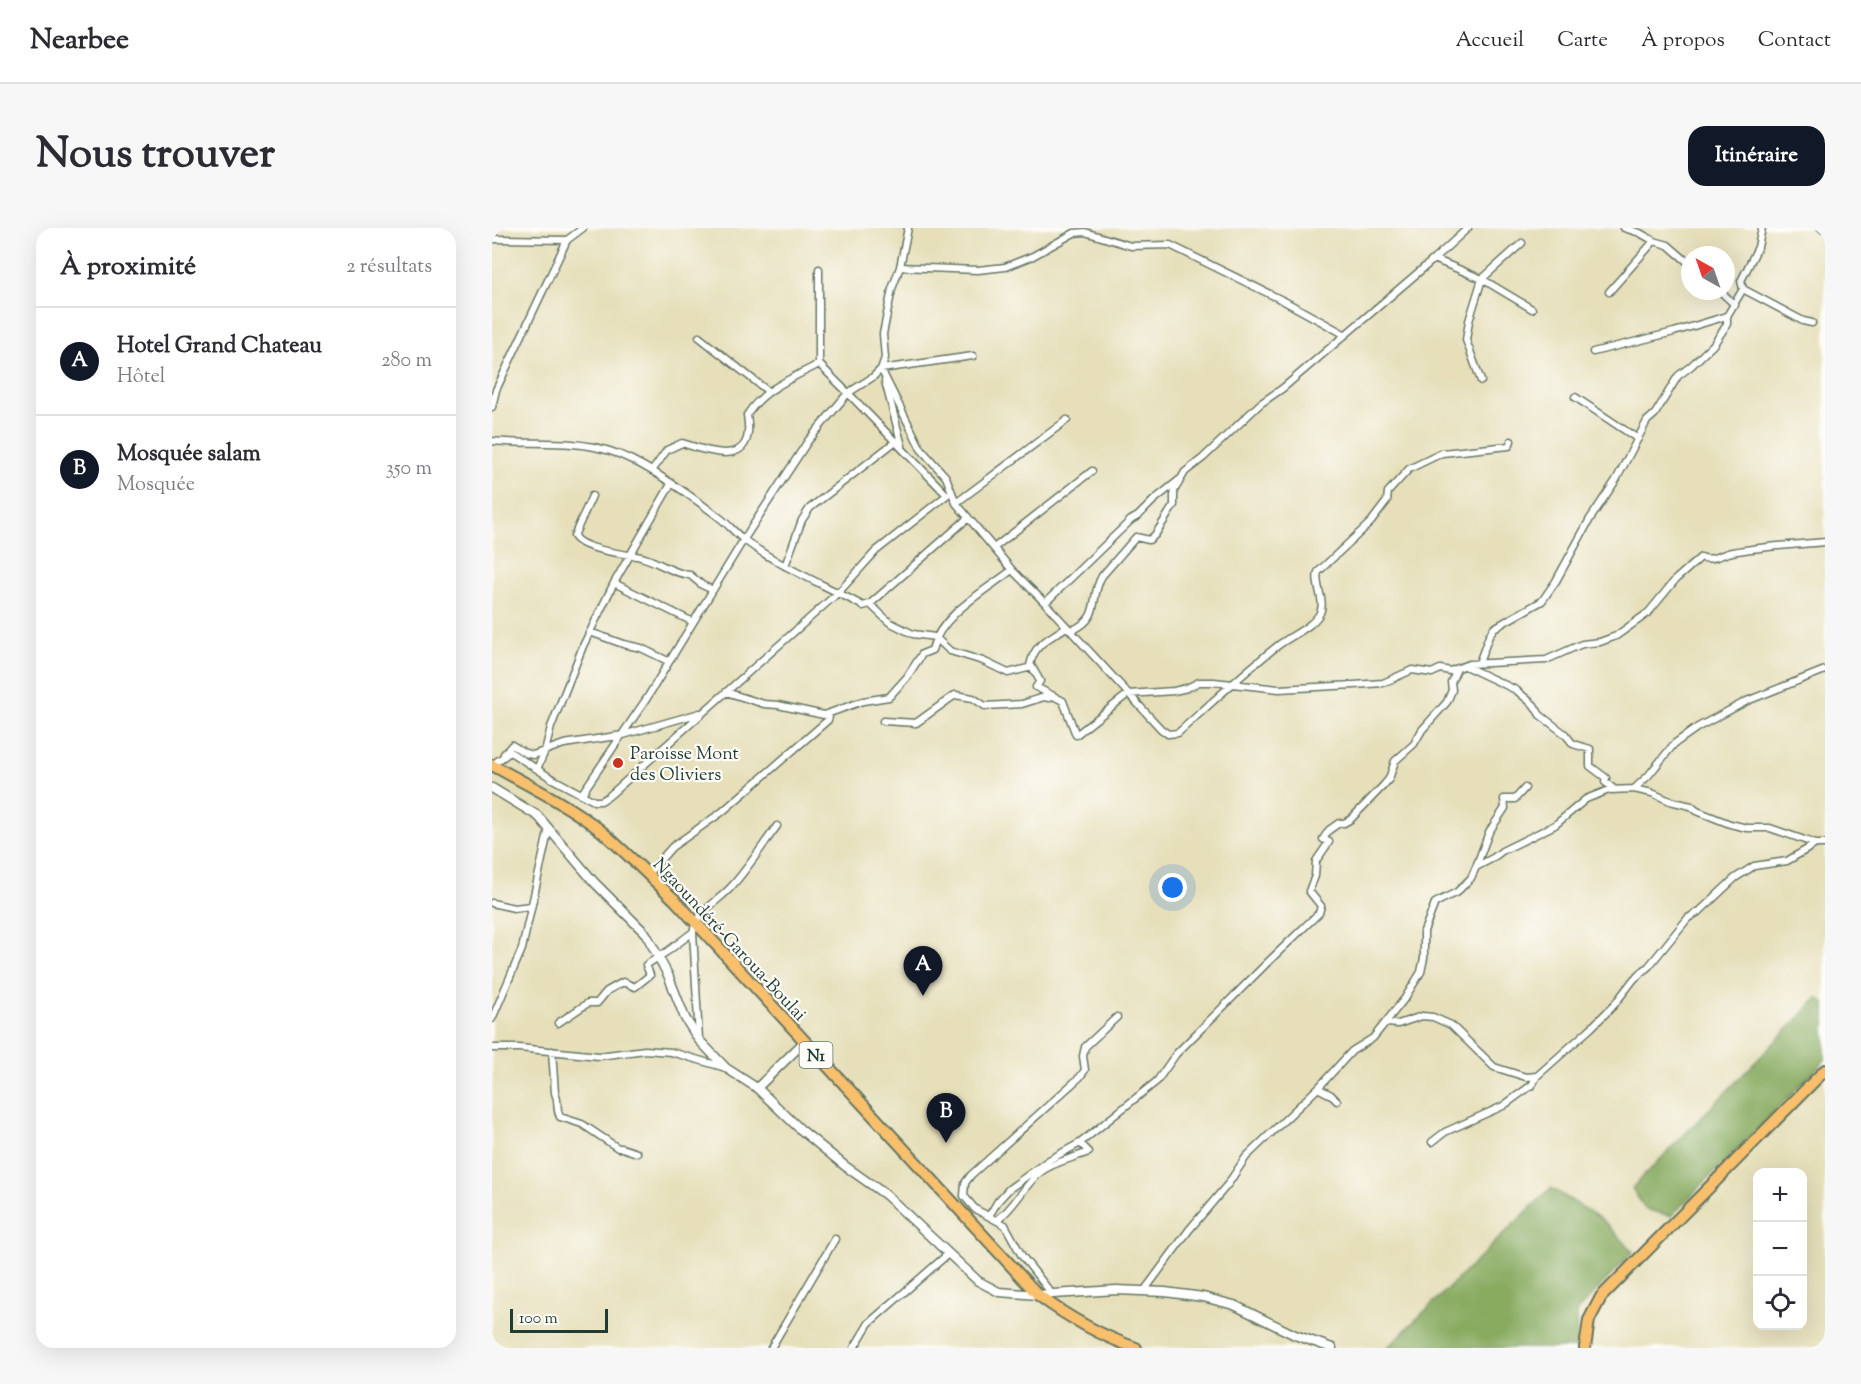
<!DOCTYPE html>
<html lang="fr">
<head>
<meta charset="utf-8">
<style>
  :root { --surface:#fff; --page:#f7f7f7; --text:#2b2b33; --muted:#7c7c81; --line:#e1e1e2; --accent:#111827 }
  body { margin:0; font-family:"Sorts Mill Goudy",serif; background:var(--page); color:var(--text) }
  .controls { position:absolute; right:18px; bottom:18px; display:grid; overflow:hidden; border-radius:12px; box-shadow:0 6px 24px #0002 }
  .controls button { width:54px; height:54px; display:grid; place-items:center; padding:0; border:0; border-bottom:2px solid var(--line); background:var(--surface); color:var(--text); font:30px sans-serif }
  .compass { position:absolute; left:1189px; top:18px; width:54px; height:54px; border-radius:50%; background:var(--surface); box-shadow:0 6px 24px #0002; rotate:320deg }
  .scale { position:absolute; left:18px; bottom:15px; width:98px; box-sizing:border-box; padding-left:6px; border:3px solid #1f3d34; border-top:0; font-size:16px; line-height:21px; white-space:nowrap; color:#1f3d34; -webkit-text-stroke:4px #fdfcf7; paint-order:stroke }
  .you { position:absolute; left:681px; top:660px; width:21px; height:21px; margin:-15px; border:4px solid #fff; border-radius:50%; background:#1a73e8; box-shadow:0 0 0 9px #1a73e833 }
  .badge { display:grid; place-items:center; width:39px; height:39px; border-radius:50%; background:var(--accent); color:#fff; font-size:20px; font-weight:700 }
  .pin { position:absolute; translate:-50% -50px; filter:drop-shadow(0 2px 3px #0008) }
  .pin::after { content:''; position:absolute; top:32px; width:21px; height:18px; background:inherit; clip-path:polygon(0 0,100% 0,50% 100%) }
  .list { margin:0; padding:0; list-style:none }
  h2 { display:flex; justify-content:space-between; align-items:center; height:78px; margin:0; padding:0 24px; font-size:26px }
  h2 small { font-size:20px; font-weight:400; color:var(--muted) }
  .list li { display:grid; grid-template-columns:39px 1fr auto; gap:18px; align-items:center; box-sizing:border-box; height:108px; padding:0 24px; border-top:2px solid var(--line) }
  .list b { display:block; font-size:22px; white-space:nowrap }
  .list p { margin:0; font-size:20px; white-space:nowrap; color:var(--muted) }
  .list em { font-size:20px; font-style:normal; color:var(--muted) }
  .icon { flex:none; width:33px; height:33px; fill:none; stroke:currentColor; stroke-width:2; stroke-linecap:round; stroke-linejoin:round }
  .map { position:relative; flex:none; width:1333px; height:1120px; overflow:hidden; border-radius:18px }
  header { display:flex; align-items:center; gap:36px; box-sizing:border-box; height:84px; padding:0 30px; background:var(--surface); border-bottom:2px solid var(--line) }
  header strong { font-size:28px }
  nav { display:flex; gap:33px; margin-inline-start:auto; font-size:21px }
  .intro { display:flex; align-items:center; justify-content:space-between; box-sizing:border-box; height:144px; padding:0 36px }
  h1 { margin:0; font-size:42px }
  .button { padding:15px 27px; border-radius:18px; background:var(--accent); color:#fff; font-size:21px; font-weight:700 }
  main { display:flex; gap:36px; padding:0 36px }
  aside { flex:1; background:var(--surface); border-radius:18px; box-shadow:0 6px 24px #0002 }
  .map>svg:first-child { display:block }
  .forest { fill:#88ab60; stroke:#54744a; stroke-width:1.5 }
  .lines { fill:none; stroke-linecap:round; stroke-linejoin:round }
  .minor-casing { stroke:#657663; stroke-width:9 }
  .tertiary-casing { stroke:#657663; stroke-width:11 }
  .primary-casing { stroke:#657663; stroke-width:14 }
  .trunk-casing { stroke:#657663; stroke-width:14 }
  .minor { stroke:#fff; stroke-width:6 }
  .tertiary { stroke:#fff; stroke-width:8 }
  .primary { stroke:#f8bf6c; stroke-width:10 }
  .trunk { stroke:#f8bf6c; stroke-width:10 }
  .poi-dot { fill:#c8321e; stroke:#fdfcf7; stroke-width:2 }
  .labels { text-anchor:middle; stroke-width:4.5; stroke-linejoin:round; paint-order:stroke }
  .shield { fill:#fdfcf7; stroke:#62766e; stroke-width:1.5 }
  .shield-label { font-size:16px; font-weight:bold; fill:#1f3d34 }
  .poi-label { font-size:18px; fill:#1f3d34; stroke:#fdfcf7; text-anchor:start }
  .street-label { font-size:18px; fill:#1f3d34; stroke:#fdfcf7 }
</style>
</head>
<body>
<header>
<strong>Nearbee</strong>
<nav><a>Accueil</a><a>Carte</a><a>À propos</a><a>Contact</a></nav>
</header>
<div class="intro"><h1>Nous trouver</h1><a class="button">Itinéraire</a></div>
<main>
<aside>
<h2>À proximité<small>2 résultats</small></h2>
<ul class="list">
<li><span class="badge">A</span><div><b>Hotel Grand Chateau</b><p>Hôtel</p></div><em>280 m</em></li>
<li><span class="badge">B</span><div><b>Mosquée salam</b><p>Mosquée</p></div><em>350 m</em></li>
</ul>
</aside>
<div class="map">
<svg width="1333" height="1120" viewBox="0 0 1333 1120">
  <rect width="100%" height="100%" fill="#fdfcf7"/>
  <filter id="ink" filterUnits="userSpaceOnUse"><feTurbulence type="fractalNoise" baseFrequency=".0167" numOctaves="2"/><feDisplacementMap in="SourceGraphic" scale="12" xChannelSelector="R" yChannelSelector="G"/><feConvolveMatrix kernelMatrix="1 2 1 2 8 2 1 2 1" color-interpolation-filters="sRGB"/></filter>
  <filter id="wash" filterUnits="userSpaceOnUse"><feTurbulence type="fractalNoise" baseFrequency=".008" numOctaves="4" result="noise"/><feDisplacementMap in="SourceGraphic" scale="24" xChannelSelector="R" yChannelSelector="G"/><feGaussianBlur stdDeviation="1.35" result="paint"/><feColorMatrix in="noise" values="0 0 0 0 0 0 0 0 0 0 0 0 0 0 0 0 0 1.4 0 .05"/><feComposite in="paint" operator="in"/></filter>
  <g filter="url(#wash)">
    <rect width="100%" height="100%" fill="#e6dfba"/>
    <path class="forest" d="M1326 770 1333 776V832L1179 988 1153 981 1140 960Z
      M1059 960 1111 992 1141 1024 1084 1084 1085 1120H895Z"/>
  </g>
  <g filter="url(#ink)">
    <g class="lines">
      <g class="minor-casing">
        <path id="minor" d="M1132 0 1148 5 1162 13
          M1329 0 1333 1
          M0 11 75 12 91 0
          M942 31 990 51 1040 81
          M408 39 486 42 513 39 541 28 582 5 593 4 639 18 678 17 792 73 852 106
          M327 41V136
          M1251 61 1311 93 1320 95
          M1228 63 1243 77
          M1117 64 1162 13 1176 17 1198 36
          M207 109 277 164
          M1101 124 1182 104 1235 88
          M393 153 410 218
          M989 153 974 112 977 93 990 51 1030 15
          M1083 169 1146 211
          M0 179 4 162 75 12
          M0 213C39 217 79 211 118 223 153 234 198 267 228 290 236 296 243 305 251 311 287 339 332 356 371 378L378 376 397 394 421 406 443 409 458 423 491 433 516 445 540 439 548 453 544 459 571 473 584 507 636 466 682 463 695 460 707 454H722L787 461 862 457 891 455 920 442 940 445 948 441 958 443 977 436 1054 432 1090 416 1108 414 1124 408 1156 385 1184 351 1209 329C1219 334 1229 326 1240 324 1271 318 1302 317 1333 314
          M100 268 82 308C89 322 134 326 149 329 166 333 181 346 198 347L210 357 221 362
          M464 275 575 192
          M503 319 600 243
          M293 338 310 292 318 280 404 213
          M520 342 553 375 669 501 676 506 686 505C718 476 750 446 784 419 797 408 820 400 828 385 834 372 822 357 826 344L879 294 895 273 896 264 917 241 950 225 1017 218 1019 213
          M122 355 201 394
          M553 375 639 292 646 288 662 272 687 252
          M378 376 476 290
          M98 404 131 416 149 420 176 433
          M987 435 997 408 1002 400 1050 373 1064 353 1098 291 1124 252 1155 193 1163 186 1186 148 1199 138 1221 117 1232 101 1235 96V88L1251 61 1249 53 1266 19 1270 0
          M973 438 1024 462 1042 477 1048 487 1073 506 1081 516 1098 521V538L1114 550 1113 554 1122 561
          M540 439 538 438C542 415 556 412 574 399L581 402C610 389 597 370 610 348L644 309 657 312 663 307 682 277V263L693 244 711 230 768 176 791 160 942 31 976 0
          M234 464 272 476 286 477 332 487 371 473 397 469 415 449 430 426 440 422C448 387 493 363 520 342L464 275 454 249 429 221 389 141 481 128
          M391 493 424 495 463 467 481 470 493 478 530 476 552 469 557 470
          M12 526 20 517 33 525 41 527 72 516 131 507 208 485
          M0 537 18 524 59 550 102 573H109L117 568 347 364 384 323 455 267 356 165 381 149 389 141 393 130 391 106 400 61 408 39 416 0
          M45 541 53 523 59 499 91 418 122 355 179 256
          M1142 561 1160 565 1178 573 1199 578 1205 583 1238 596 1255 600H1278L1324 616H1333
          M89 567 155 470 252 311 316 213 356 165 327 136C302 149 270 162 255 187 264 240 221 225 190 215L175 222 160 243
          M984 639 997 604 1013 580 1012 571H1023L1033 560
          M156 646 180 619 230 584 336 492 338 485
          M0 675 22 680 39 678
          M201 704 207 811
          M0 791 30 721 57 600
          M66 795 96 775H105L115 763 131 754 143 759 158 747 154 737 176 723 201 704C205 683 227 673 240 658 257 639 270 618 285 598
          M895 795 906 796 930 788 941 789 959 797 1002 839 1034 849 1045 848 1099 800 1122 777 1142 751 1157 738 1196 690 1208 683 1243 650 1262 638 1295 633 1324 616
          M0 820H27L107 828 153 822 179 824 231 839
          M60 823 63 865C68 876 63 879 68 889L90 896 126 920H130L145 925
          M826 860 839 867 845 873
          M940 914 953 904 1011 878 1040 857 1045 848
          M497 988 506 973 517 961 557 932 588 915 665 853 684 826 776 734 827 685 829 678 817 663 823 648 824 633 837 614 831 611 837 602 847 595H852L859 591 891 558 897 551 903 533 922 516 930 502 955 474 960 462 959 454 965 441
          M505 992C521 981 530 961 545 947 558 935 581 930 597 924L588 915
          M652 1063 697 1002 736 956 754 929 826 860 860 823 881 810 913 770 929 744 932 730V703L943 675 965 664 979 650 984 639 1001 630 1010 623 1063 597 1094 571 1117 562 1142 561 1156 548 1182 516 1206 499 1255 473 1333 442
          M560 1066 530 1028 513 997 483 981 472 968 473 955 479 947 588 849 593 842 591 828 593 819 625 789
          M279 1120 343 1011
          M362 1120 377 1095 456 1026"/>
      </g>
      <g class="tertiary-casing">
        <path id="tertiary" d="M0 560 46 588 102 654 154 706 176 747 193 790 207 812 234 840 265 860 308 901 353 938 394 967 486 1053 507 1064 546 1067 624 1062 673 1064 711 1069 742 1077 803 1107 840 1120
          M265 860 312 814"/>
      </g>
      <g class="primary-casing">
        <path id="primary" d="M1093 1120 1097 1092 1109 1069 1333 842"/>
      </g>
      <g class="trunk-casing">
        <path id="trunk" d="M0 537C36 557 75 576 108 602 134 624 158 649 183 672L546 1067C577 1090 607 1107 644 1120"/>
      </g>
      <use href="#minor" class="minor"/>
      <use href="#tertiary" class="tertiary"/>
      <use href="#primary" class="primary"/>
      <use href="#trunk" class="trunk"/>
    </g>
  </g>
  <circle class="poi-dot" cx="126" cy="535" r="6"/>
  <g class="labels">
    <rect class="shield" x="307.5" y="814" width="33" height="26" rx="4.5"/>
    <g class="shield-label">
      <text x="324" y="833">N1</text>
    </g>
    <g class="poi-label">
      <text x="138" y="531">Paroisse Mont<tspan x="138" dy="21">des Oliviers</tspan></text>
    </g>
    <g class="street-label">
      <text transform="translate(238 711) rotate(47)" y="6">Ngaoundéré-Garoua-Boulai</text>
    </g>
  </g>
</svg>
<div class="controls">
<button>+</button>
<button>−</button>
<button><svg class="icon" aria-label="locate" viewBox="0 0 24 24"><circle cx="12" cy="12" r="6"/><path d="M12 2v4M12 18v4M2 12h4M18 12h4"/></svg></button>
</div>
<svg class="compass" viewBox="-18 -18 36 36"><path d="M0-13l5 13h-10z" fill="#e53935"/><path d="M0 13l5-13h-10z" fill="#7c7c81"/></svg>
<div class="scale">100 m</div>
<div class="you"></div>
<div class="pin badge" style="left:431px;top:768px">A</div>
<div class="pin badge" style="left:454px;top:915px">B</div>
</div>
</main>
</body>
</html>
